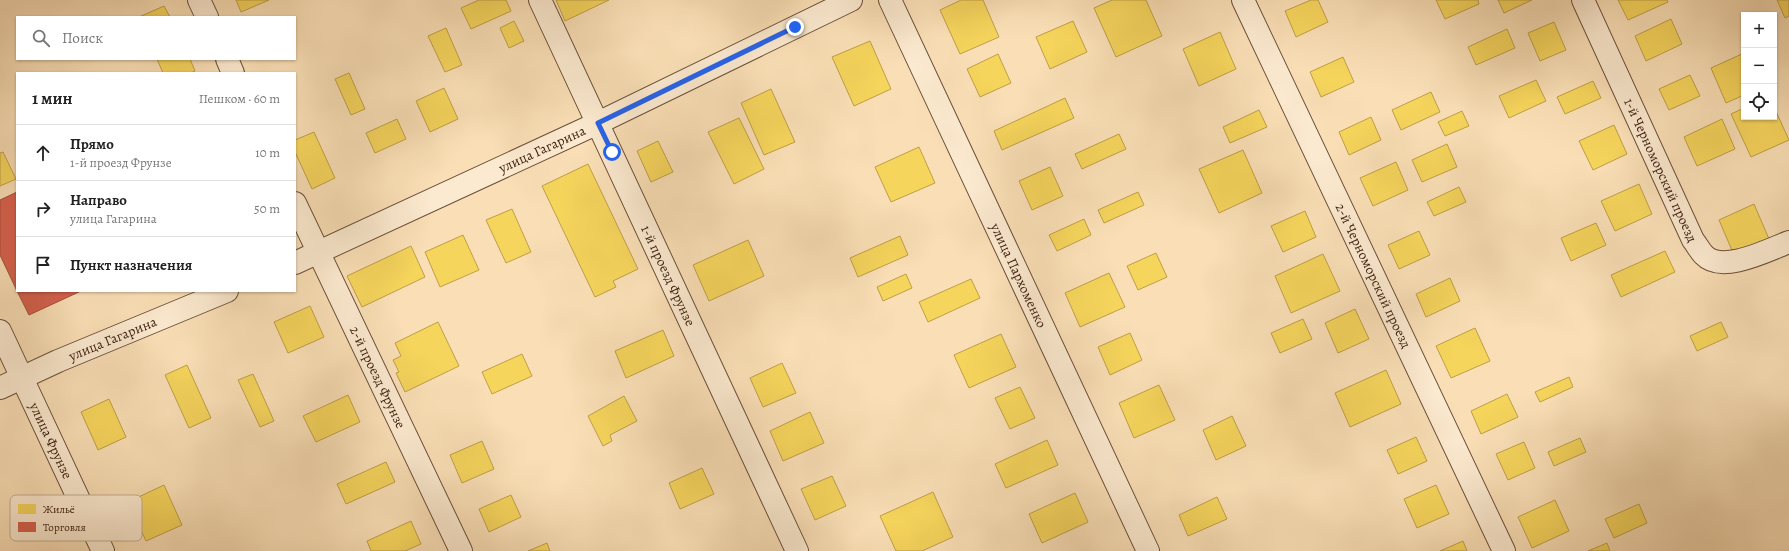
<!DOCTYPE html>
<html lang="ru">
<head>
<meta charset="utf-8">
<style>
  :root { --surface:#fff; --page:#f6f6f6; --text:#222; --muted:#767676; --line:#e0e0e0 }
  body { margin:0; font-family:Alegreya,serif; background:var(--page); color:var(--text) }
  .controls { position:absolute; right:12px; top:12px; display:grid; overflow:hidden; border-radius:0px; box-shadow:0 1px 3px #0004 }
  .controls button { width:36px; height:36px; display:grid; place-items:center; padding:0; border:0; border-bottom:1px solid var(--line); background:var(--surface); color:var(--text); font:20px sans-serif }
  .stop { position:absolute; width:12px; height:12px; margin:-9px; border:3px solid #2563eb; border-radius:50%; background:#fff }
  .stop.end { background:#2563eb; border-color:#fff; box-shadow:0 1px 4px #0008 }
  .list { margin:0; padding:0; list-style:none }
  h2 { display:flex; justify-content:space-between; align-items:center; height:52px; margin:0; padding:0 16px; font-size:17px }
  h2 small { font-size:13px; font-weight:400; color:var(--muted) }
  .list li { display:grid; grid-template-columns:26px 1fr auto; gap:12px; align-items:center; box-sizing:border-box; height:56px; padding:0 16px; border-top:1px solid var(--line) }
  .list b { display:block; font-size:15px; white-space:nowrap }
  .list p { margin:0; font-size:13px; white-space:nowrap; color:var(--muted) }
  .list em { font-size:13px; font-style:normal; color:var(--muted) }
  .icon { flex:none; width:22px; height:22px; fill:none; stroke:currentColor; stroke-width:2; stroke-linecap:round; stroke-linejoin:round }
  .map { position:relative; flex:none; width:1789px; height:551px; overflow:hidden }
  .search { position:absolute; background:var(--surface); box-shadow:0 1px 3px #0004; left:16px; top:16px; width:280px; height:44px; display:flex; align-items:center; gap:10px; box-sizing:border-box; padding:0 14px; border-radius:0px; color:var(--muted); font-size:15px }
  .panel { position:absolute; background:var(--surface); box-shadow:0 1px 3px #0004; left:16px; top:72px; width:280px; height:220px; border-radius:0px }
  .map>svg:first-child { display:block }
  .homes { fill:#f6d55c; stroke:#be9f46 }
  .shops { fill:#d6604d; stroke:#a84d3b }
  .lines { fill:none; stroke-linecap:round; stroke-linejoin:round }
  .minor-casing { stroke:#6c503a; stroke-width:24 }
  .tertiary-casing { stroke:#6c503a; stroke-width:24 }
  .minor { stroke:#fcead0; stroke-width:22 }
  .tertiary { stroke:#fcead0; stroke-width:22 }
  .route { stroke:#2563eb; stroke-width:5 }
  .labels { text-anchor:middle; stroke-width:4; stroke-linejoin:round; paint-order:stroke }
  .street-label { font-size:14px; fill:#3c2111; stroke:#fcead0 }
  .key { fill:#fcead0; stroke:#c2ae97; stroke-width:1 }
  .key-label { font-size:11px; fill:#3c2111 }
</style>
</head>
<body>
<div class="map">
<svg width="1789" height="551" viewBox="0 0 1789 551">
  <rect width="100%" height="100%" fill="#fadfb6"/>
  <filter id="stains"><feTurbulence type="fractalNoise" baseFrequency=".005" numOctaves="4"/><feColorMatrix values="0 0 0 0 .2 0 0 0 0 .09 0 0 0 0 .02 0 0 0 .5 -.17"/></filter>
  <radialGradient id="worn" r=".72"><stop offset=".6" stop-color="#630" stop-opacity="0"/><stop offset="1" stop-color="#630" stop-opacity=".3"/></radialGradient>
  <path class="homes" d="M236 0H269L241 12Z
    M479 0H506L511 11 471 29 461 8Z
    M556 0H609L565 21Z
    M961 0H983L999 37 960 54 940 10Z
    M1112 0H1146L1162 36 1116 57 1094 8Z
    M1311 0H1318L1328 22 1296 37 1285 11Z
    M1436 0H1478L1479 4 1445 19Z
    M1498 0H1532L1504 13Z
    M1618 0H1667L1668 2 1628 20Z
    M1777 0H1789V16L1785 18Z
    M164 6 170 17H139Z
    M1671 19 1682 44 1646 61 1635 36Z
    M514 21 524 41 509 48 500 28Z
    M1073 21 1087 52 1050 69 1036 37Z
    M1554 22 1566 50 1540 61 1528 33Z
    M446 28 462 65 445 72 428 36Z
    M1507 29 1515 48 1476 65 1468 47Z
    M1220 32 1236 69 1199 86 1183 49Z
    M870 41 891 89 854 106 832 57Z
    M1744 53V95L1726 103 1711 68Z
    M998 54 1011 83 980 97 967 69Z
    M1343 57 1354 82 1321 97 1310 72Z
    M157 59H190L195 71 191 73H163Z
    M349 73 365 109 351 115 335 79Z
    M1690 75 1700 96 1669 110 1659 89Z
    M1536 80 1546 101 1509 118 1499 96Z
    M1593 81 1601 98 1565 114 1557 97Z
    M444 88 458 119 430 132 416 101Z
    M771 89 795 142 764 155 741 103Z
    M1431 92 1440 112 1401 130 1392 110Z
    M1065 98 1074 118 1002 150 994 131Z
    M1774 107 1789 140 1751 157 1731 114 1744 108V117H1774Z
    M1259 110 1267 127 1230 143 1223 127Z
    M1462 111 1469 126 1445 136 1438 122Z
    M1371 117 1381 140 1349 155 1339 132Z
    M739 118 764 169 734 184 708 132Z
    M397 119 406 139 375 153 366 133Z
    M1722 119 1735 149 1697 166 1684 137Z
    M1614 125 1627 154 1593 170 1579 141Z
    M314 132 335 178 312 189 295 152V140Z
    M1119 134 1126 149 1082 169 1075 154Z
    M658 141 673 172 651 182 637 151Z
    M1447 144 1457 167 1422 182 1412 160Z
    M919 147 935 183 891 202 875 167Z
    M1243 150 1262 193 1219 213 1199 169Z
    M3 152 16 179 0 186V153Z
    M1396 162 1408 190 1373 206 1360 178Z
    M588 164 638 269 613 281 616 287 595 297 542 186Z
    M1050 167 1063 196 1032 210 1019 181Z
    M1639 184 1652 214 1615 231 1601 201Z
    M1459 187 1466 202 1434 216 1427 202Z
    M1138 192 1144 205 1104 223 1098 210Z
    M1754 204 1769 239 1734 255 1719 220Z
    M512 209 531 252 506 263 486 220Z
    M1305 211 1316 237 1283 252 1271 226Z
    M1084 219 1091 235 1057 251 1049 235Z
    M1596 223 1606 245 1571 261 1561 238Z
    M1419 231 1430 255 1399 269 1388 245Z
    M463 235 479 270 440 287 425 252Z
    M900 236 908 255 858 277 850 258Z
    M748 240 764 276 709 301 693 265Z
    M411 246 425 277 362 307 347 276Z
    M1665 251 1675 272 1621 297 1611 275Z
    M1156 253 1167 277 1138 290 1127 266Z
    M1323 254 1340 291 1291 313 1275 276Z
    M1109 273 1125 307 1080 327 1065 293Z
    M906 274 912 288 883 301 877 287Z
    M1450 278 1460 301 1426 317 1416 294Z
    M971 279 980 298 928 322 919 302Z
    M310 306 324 337 288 353 274 322Z
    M1355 309 1369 339 1338 353 1325 323Z
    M1303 319 1312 339 1280 353 1271 333Z
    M438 322 459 366 405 392 396 373 399 372 393 360 401 356 395 343Z
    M1721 322 1728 337 1697 351 1690 336Z
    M1475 328 1490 361 1451 378 1436 346Z
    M663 330 674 356 626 378 615 351Z
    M1130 333 1142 360 1110 375 1098 347Z
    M1001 334 1016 367 969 388 954 355Z
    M522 354 532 376 492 394 482 372Z
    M782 363 796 393 763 407 750 378Z
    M187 365 211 418 189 428 165 375Z
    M1386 370 1401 404 1350 427 1335 393Z
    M253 374 274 421 260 427 238 380Z
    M1569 377 1573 387 1540 402 1535 392Z
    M1159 385 1175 420 1134 438 1119 403Z
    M1020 387 1035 418 1010 429 995 398Z
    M1507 394 1518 417 1481 434 1471 411Z
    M348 395 360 422 316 442 303 416Z
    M624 396 637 421 610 435 612 441 603 446 588 416Z
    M109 399 126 437 98 450 81 412Z
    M810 412 824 443 783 461 770 431Z
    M1232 416 1246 446 1216 460 1203 430Z
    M1416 437 1427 461 1398 474 1387 450Z
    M1580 438 1586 452 1554 466 1548 452Z
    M1047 440 1058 465 1006 488 995 464Z
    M482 441 494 469 462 483 450 455Z
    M1524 442 1535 468 1508 480 1496 454Z
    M386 462 395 482 346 504 337 484Z
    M702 468 714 494 680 509 669 483Z
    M832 476 846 506 815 520 801 489Z
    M164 485 182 525 146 541 128 502Z
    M1436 485 1449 514 1417 528 1404 499Z
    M933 492 953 537 922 551H896L880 516Z
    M1075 493 1088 522 1042 543 1029 514Z
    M511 495 521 517 489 532 479 509Z
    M1217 497 1227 519 1188 536 1179 515Z
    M1555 500 1569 531 1532 548 1518 517Z
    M1639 504 1647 523 1614 538 1605 519Z
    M411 521 421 544 405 551H371L367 541Z
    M1463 541 1467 551H1440Z
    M547 543 550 551H528Z
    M1607 543 1610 551H1588Z"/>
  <path class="shops" d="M17 192V291L0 255V200Z
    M17 291H81L29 315Z"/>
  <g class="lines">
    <g class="minor-casing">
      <g id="minor">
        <path d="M199 0 207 17"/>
        <path id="s1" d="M540 0 797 551"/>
        <path id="s2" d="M890 0 1148 551"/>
        <path id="s3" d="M1243 0 1504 551"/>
        <path id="s4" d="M1583 0 1693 240C1697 245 1700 251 1704 255 1722 274 1768 250 1789 242"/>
        <path d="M227 59 233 73"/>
        <path id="s5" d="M295 203 461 551"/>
        <path id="s6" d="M0 331 103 551"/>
      </g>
    </g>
    <g class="tertiary-casing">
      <g id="tertiary">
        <path id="s7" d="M295 263 598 123 851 0"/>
        <path id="s8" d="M0 388 58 361 227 291"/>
      </g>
    </g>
    <use href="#minor" class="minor"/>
    <use href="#tertiary" class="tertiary"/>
  </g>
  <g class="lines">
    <path class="route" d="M612 152 598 123 795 27"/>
  </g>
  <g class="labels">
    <g class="street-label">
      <text dy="5" stroke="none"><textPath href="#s7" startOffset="272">улица Гагарина</textPath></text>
      <text dy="5" stroke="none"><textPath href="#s4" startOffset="187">1-й Черноморский проезд</textPath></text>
      <text dy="5" stroke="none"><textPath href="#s1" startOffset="304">1-й проезд Фрунзе</textPath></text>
      <text dy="5" stroke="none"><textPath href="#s2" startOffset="304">улица Пархоменко</textPath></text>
      <text dy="5" stroke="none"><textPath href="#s3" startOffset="305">2-й Черноморский проезд</textPath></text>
      <text dy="5" stroke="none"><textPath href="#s8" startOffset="123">улица Гагарина</textPath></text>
      <text dy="5" stroke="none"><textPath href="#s5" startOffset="193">2-й проезд Фрунзе</textPath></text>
      <text dy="5" stroke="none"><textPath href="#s6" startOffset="121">улица Фрунзе</textPath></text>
    </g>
  </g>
  <rect x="10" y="495" width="132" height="46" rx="6" class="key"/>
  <rect x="18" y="504" width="18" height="10" fill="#f6d55c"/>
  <rect x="18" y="522" width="18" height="10" fill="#d6604d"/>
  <g class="key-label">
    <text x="43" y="513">Жильё</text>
    <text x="43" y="531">Торговля</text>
  </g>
  <rect width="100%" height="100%" filter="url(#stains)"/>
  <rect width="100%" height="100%" fill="url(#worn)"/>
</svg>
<div class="controls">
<button>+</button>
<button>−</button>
<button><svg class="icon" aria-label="locate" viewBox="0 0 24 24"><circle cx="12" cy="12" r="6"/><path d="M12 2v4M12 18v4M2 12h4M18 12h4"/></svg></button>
</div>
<div class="stop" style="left:612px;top:152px"></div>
<div class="stop end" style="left:795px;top:27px"></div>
<div class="search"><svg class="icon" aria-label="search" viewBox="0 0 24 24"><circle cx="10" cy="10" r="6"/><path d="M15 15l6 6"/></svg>Поиск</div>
<section class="panel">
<h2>1 мин<small>Пешком · 60 m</small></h2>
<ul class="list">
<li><svg class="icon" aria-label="ahead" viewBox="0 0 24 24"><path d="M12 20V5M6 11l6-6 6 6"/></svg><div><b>Прямо</b><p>1-й проезд Фрунзе</p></div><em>10 m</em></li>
<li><svg class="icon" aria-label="right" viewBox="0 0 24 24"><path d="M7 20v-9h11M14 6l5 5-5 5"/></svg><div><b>Направо</b><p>улица Гагарина</p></div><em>50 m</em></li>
<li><svg class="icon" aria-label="arrive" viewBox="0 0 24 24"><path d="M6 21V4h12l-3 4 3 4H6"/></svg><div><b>Пункт назначения</b></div></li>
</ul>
</section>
</div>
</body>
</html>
